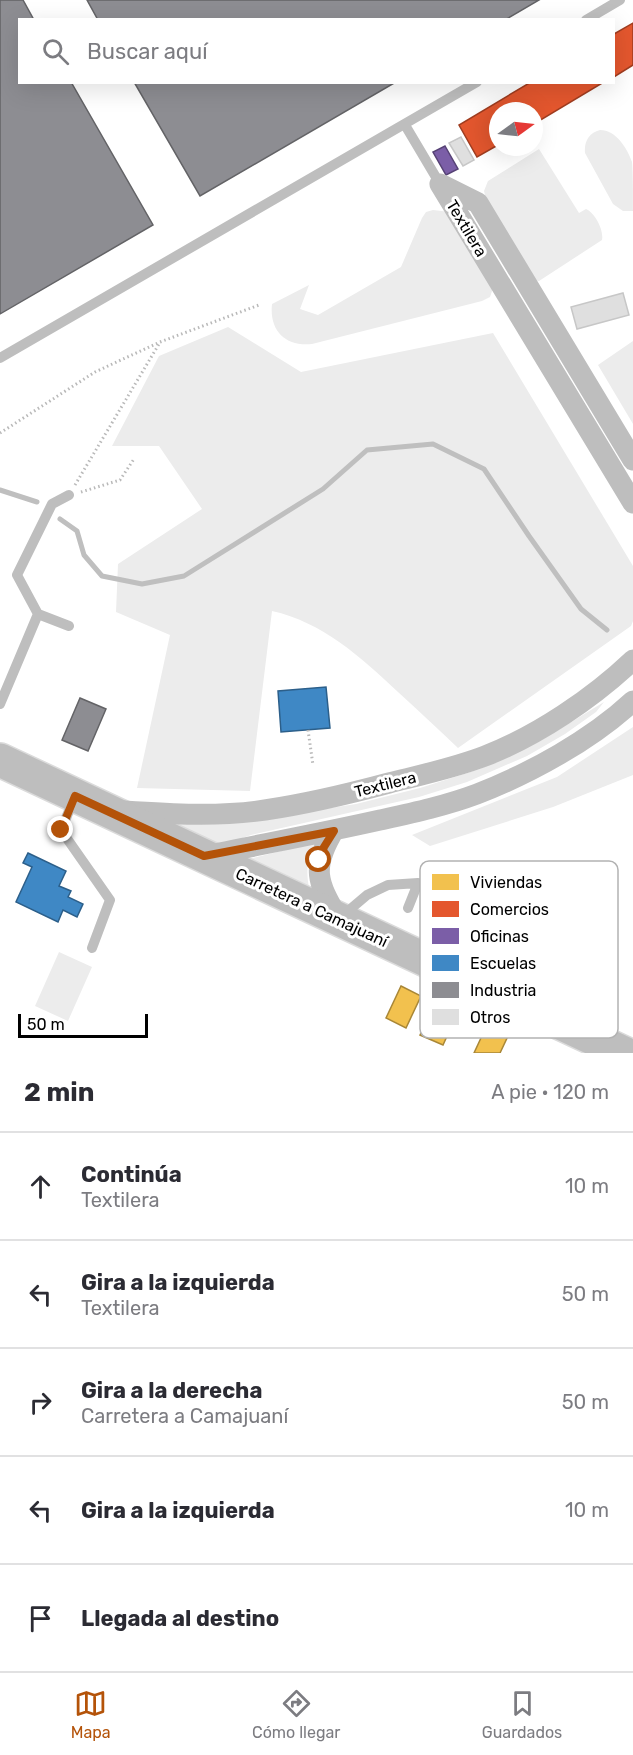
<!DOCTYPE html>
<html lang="es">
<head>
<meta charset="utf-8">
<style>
  :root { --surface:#fff; --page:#f2f2f3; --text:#2b2b33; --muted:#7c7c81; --line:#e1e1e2; --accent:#b45309 }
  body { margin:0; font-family:Rubik,sans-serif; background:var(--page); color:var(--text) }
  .compass { position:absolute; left:489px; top:102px; width:54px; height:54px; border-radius:50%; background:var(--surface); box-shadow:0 6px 24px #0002; rotate:75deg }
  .scale { position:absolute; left:18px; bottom:15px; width:130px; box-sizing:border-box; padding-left:6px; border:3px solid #000; border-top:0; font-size:16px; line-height:21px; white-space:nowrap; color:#000; -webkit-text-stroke:4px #fff; paint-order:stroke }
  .stop { position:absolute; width:18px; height:18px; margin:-14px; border:4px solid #b45309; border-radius:50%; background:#fff }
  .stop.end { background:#b45309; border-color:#fff; box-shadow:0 2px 6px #0008 }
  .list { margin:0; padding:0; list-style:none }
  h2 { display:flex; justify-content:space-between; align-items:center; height:78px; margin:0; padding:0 24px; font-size:26px }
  h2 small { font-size:20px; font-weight:400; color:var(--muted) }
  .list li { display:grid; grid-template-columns:39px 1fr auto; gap:18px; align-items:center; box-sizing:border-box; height:108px; padding:0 24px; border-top:2px solid var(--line) }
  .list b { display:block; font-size:22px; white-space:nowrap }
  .list p { margin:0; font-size:20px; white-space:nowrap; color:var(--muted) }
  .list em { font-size:20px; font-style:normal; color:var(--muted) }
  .icon { flex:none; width:33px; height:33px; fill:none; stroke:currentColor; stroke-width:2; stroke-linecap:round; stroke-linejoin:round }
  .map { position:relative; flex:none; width:633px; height:1053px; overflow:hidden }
  .search { position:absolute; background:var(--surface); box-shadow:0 6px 24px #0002; left:18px; right:18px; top:18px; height:66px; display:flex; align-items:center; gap:15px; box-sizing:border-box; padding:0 21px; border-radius:0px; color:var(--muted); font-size:22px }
  .sheet { height:618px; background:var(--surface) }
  nav { display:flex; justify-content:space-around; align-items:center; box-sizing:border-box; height:84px; border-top:2px solid var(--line); background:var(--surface); font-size:16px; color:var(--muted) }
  nav a { display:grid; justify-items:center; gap:3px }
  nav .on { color:var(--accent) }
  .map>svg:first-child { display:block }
  .green { fill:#ececec }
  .homes { fill:#f2c14e; stroke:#a98737; stroke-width:1.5 }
  .shops { fill:#e4572e; stroke:#a03d20; stroke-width:1.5 }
  .offices { fill:#7b5ea7; stroke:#564275; stroke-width:1.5 }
  .schools { fill:#3f88c5; stroke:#2c5f8a; stroke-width:1.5 }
  .industry { fill:#8d8d92; stroke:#636366; stroke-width:1.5 }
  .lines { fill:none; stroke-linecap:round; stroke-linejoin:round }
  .stream { stroke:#bfbfbf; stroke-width:5 }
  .building { fill:#dfdfdf; stroke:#c7c7c7; stroke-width:1.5 }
  .primary-casing { stroke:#dbdbdb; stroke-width:36 }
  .path { stroke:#b9b9b9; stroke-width:3; stroke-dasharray:1.5 3; stroke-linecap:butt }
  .lane { stroke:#bebebe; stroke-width:10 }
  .street { stroke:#bebebe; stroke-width:21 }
  .primary { stroke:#bebebe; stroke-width:33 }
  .route { stroke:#b45309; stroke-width:8 }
  .labels { text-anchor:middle; stroke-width:6; stroke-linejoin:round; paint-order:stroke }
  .street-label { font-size:16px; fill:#000; stroke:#fff }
  .key { fill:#fff; stroke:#b2b2b2; stroke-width:1.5 }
  .key-label { font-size:16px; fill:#000 }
</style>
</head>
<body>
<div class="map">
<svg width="633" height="1053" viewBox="0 0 633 1053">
  <rect width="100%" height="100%" fill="#fff"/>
  <path class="green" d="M600 130C616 130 627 148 632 162 633 172 633 200 633 211H623L613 204 585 153C584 141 589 133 600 130Z
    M539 149 579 213 586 209C595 213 604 230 602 240L539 281 533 280 487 203 484 191 488 181Z
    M433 210 450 212 494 285 490 297 482 301 312 344C286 347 269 331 272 304L309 285 300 309 318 315 401 267 422 218 426 212Z
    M228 327 301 372 493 333 633 566V621L631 626 458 748C438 729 418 710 398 692 361 657 322 622 272 611L250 791 137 788 170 635 116 612 118 564 202 509 159 446H112L159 356Z
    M633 341V424L598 365Z
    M604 702 596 712 565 734 527 756 467 782 419 797 251 835 217 847 171 826 175 821 273 817 356 804 420 788 480 769 540 741Z
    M633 727V775L553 807 430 846 412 835 557 777Z
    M317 842C307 858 305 872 310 891L249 859Z
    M59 952 92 967 68 1021 35 1006Z"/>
  <path class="homes" d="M401 986 421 996 406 1028 386 1018Z
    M435 1002 458 1012 443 1045 420 1035Z
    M487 1025 508 1036 500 1053H474Z"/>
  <path class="shops" d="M633 23V65L614 77V34Z
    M531 82H604L534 124V111H498V145L477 157 459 125Z"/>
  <path class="offices" d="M445 146 458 169 446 175 433 152Z"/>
  <path class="schools" d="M326 687 330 728 281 732 278 691Z
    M28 853 66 871 59 886 71 891 68 897 83 904 77 917 63 910 58 922 16 902 32 867 23 863Z"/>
  <path class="industry" d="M0 0H23L34 20H20V82H71L153 225 0 314Z
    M87 0H539L505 20H98Z
    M134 82H396L200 196Z
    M80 698 106 709 88 751 62 740Z"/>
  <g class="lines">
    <path class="stream" d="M0 490 37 502
      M60 519 77 531 84 555 102 576 142 584 184 576 323 489 367 450 433 444 484 469 529 536 581 609 607 630"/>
  </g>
  <path class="building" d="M461 137 474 160 463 166 449 143Z
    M623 293 629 315 577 329 571 307Z"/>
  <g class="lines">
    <g class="primary-casing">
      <path id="primary" d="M0 760 624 1053"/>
    </g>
    <path class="path" d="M0 433 95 372 160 342 259 305
      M75 485 159 344
      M81 492 120 480 134 459
      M308 730 313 765"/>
    <path class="lane" d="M586 20 620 0
      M405 125 440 184
      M0 358 477 82
      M69 495 52 504 17 575 38 614 69 626
      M0 704 38 614
      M74 799 61 830 110 900 92 948
      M341 917 367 895 388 885 418 883 408 908"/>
    <path class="street" d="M633 460 478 203 440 184 633 503
      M124 811C171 814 218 817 265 810 306 804 348 794 389 783 421 775 454 768 485 756 537 736 593 698 633 660
      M334 830C311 868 317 882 338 918
      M205 856C263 844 322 833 380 820 412 813 445 806 477 794 531 773 591 740 633 701"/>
    <use href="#primary" class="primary"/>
  </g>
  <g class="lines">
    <path class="route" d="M61 830 75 796 204 856 334 831 324 847 319 860"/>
  </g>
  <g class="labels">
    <g class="street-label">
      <text transform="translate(467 228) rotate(59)" y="6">Textilera</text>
      <text transform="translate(385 784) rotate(-14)" y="6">Textilera</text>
      <text transform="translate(312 907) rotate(25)" y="6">Carretera a Camajuaní</text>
    </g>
  </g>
  <rect x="420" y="861" width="198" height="177" rx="9" class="key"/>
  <rect x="432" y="874" width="27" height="16" fill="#f2c14e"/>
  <rect x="432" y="901" width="27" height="16" fill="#e4572e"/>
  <rect x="432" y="928" width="27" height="16" fill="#7b5ea7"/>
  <rect x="432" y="955" width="27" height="16" fill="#3f88c5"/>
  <rect x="432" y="982" width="27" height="16" fill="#8d8d92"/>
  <rect x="432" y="1009" width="27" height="16" fill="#dfdfdf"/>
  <g class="key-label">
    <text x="470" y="888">Viviendas</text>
    <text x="470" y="915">Comercios</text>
    <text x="470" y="942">Oficinas</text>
    <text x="470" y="969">Escuelas</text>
    <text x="470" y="996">Industria</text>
    <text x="470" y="1023">Otros</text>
  </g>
</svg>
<svg class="compass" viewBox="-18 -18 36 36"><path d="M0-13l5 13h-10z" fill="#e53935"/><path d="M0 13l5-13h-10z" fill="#7c7c81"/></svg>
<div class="scale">50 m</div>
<div class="stop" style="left:319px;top:860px"></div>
<div class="stop end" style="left:61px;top:830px"></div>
<div class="search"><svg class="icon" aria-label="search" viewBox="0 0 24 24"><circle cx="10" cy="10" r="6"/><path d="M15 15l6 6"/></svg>Buscar aquí</div>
</div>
<section class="sheet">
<h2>2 min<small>A pie · 120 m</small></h2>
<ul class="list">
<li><svg class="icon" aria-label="ahead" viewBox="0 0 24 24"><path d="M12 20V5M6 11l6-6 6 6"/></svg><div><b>Continúa</b><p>Textilera</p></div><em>10 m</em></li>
<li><svg class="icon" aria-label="left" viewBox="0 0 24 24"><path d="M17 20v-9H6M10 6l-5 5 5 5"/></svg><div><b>Gira a la izquierda</b><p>Textilera</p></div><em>50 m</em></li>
<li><svg class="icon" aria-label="right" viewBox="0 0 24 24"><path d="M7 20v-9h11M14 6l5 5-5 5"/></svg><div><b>Gira a la derecha</b><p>Carretera a Camajuaní</p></div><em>50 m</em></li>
<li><svg class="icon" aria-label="left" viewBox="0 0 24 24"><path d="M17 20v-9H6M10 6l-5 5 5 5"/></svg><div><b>Gira a la izquierda</b></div><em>10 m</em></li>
<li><svg class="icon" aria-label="arrive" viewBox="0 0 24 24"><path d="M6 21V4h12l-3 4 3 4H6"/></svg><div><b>Llegada al destino</b></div></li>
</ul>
</section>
<nav>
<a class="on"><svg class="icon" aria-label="map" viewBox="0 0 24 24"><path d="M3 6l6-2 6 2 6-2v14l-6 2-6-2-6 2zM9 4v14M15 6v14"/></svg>Mapa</a>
<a><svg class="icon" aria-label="directions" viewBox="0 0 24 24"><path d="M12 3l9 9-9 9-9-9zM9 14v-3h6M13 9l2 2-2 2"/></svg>Cómo llegar</a>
<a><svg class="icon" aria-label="saved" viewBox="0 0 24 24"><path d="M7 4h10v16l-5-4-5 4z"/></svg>Guardados</a>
</nav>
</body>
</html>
